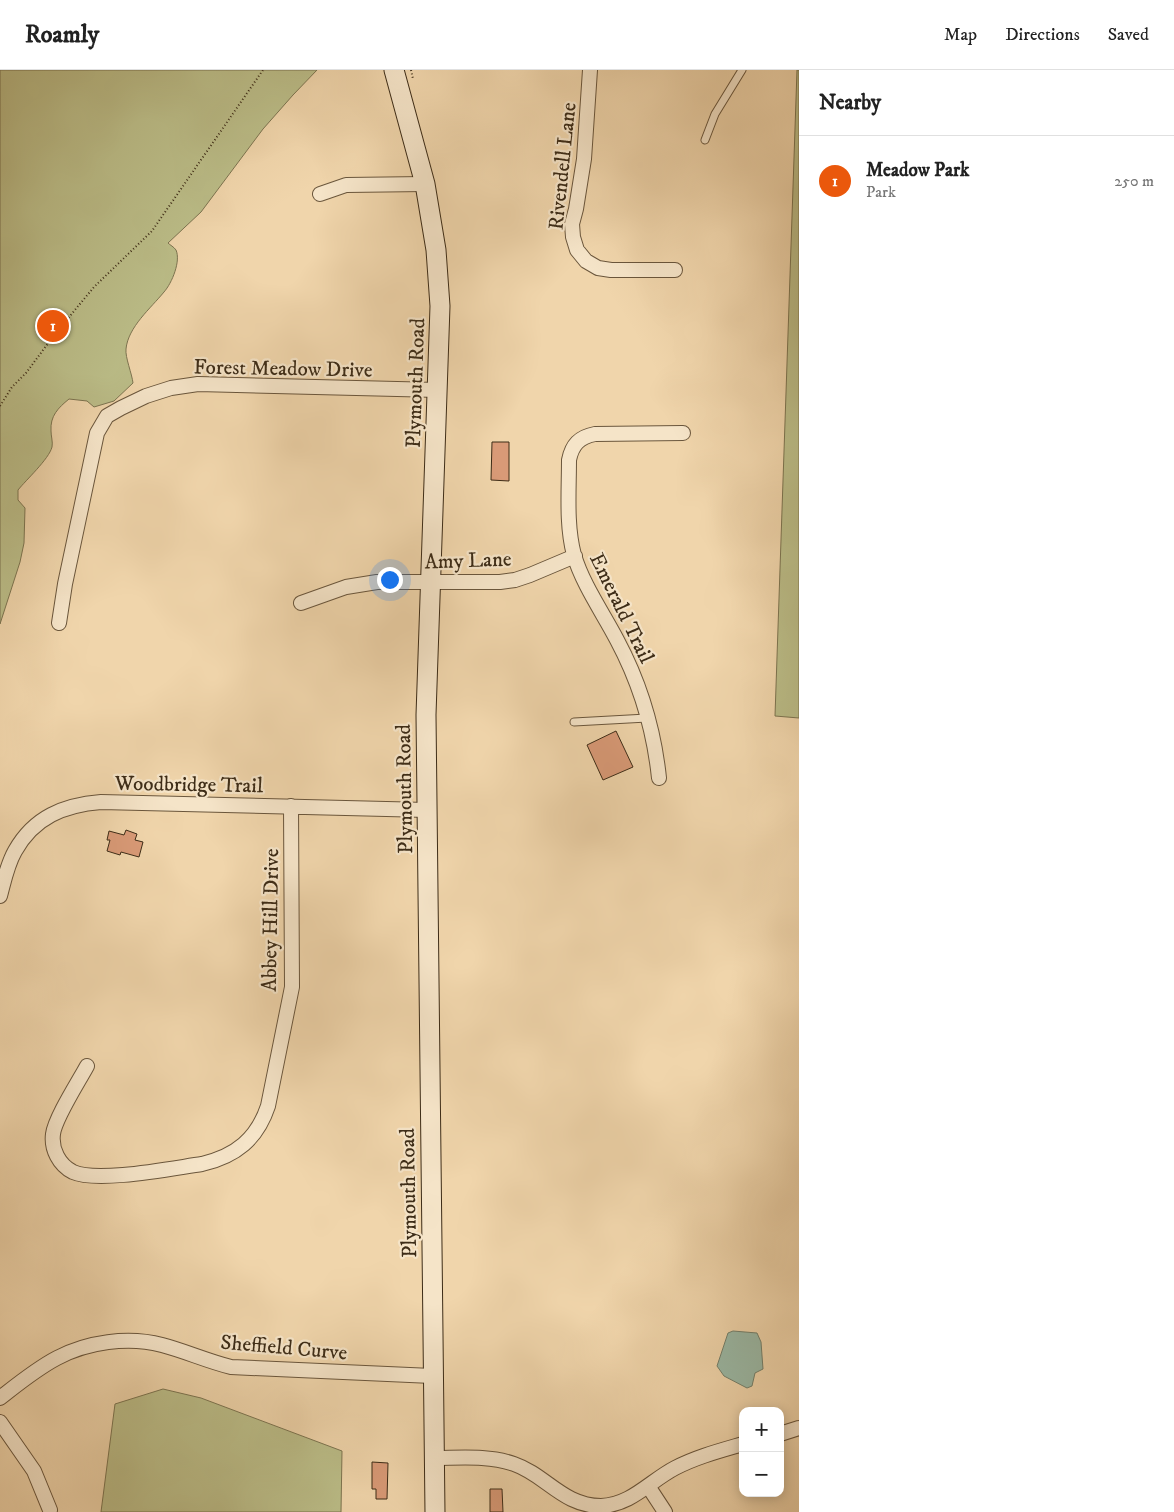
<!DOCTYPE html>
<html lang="en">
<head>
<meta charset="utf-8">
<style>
  :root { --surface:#fff; --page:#f6f6f6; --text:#222; --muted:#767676; --line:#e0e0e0; --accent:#ea580c }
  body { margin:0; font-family:"IM FELL DW Pica",serif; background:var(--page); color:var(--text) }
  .controls { position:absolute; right:15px; bottom:15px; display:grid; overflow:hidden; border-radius:10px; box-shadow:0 2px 12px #0003 }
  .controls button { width:45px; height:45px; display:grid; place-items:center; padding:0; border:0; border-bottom:1px solid var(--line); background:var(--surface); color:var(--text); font:25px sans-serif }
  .you { position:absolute; left:389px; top:509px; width:18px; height:18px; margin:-12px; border:4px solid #fff; border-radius:50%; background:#1a73e8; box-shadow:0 0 0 8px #1a73e833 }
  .badge { display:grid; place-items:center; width:32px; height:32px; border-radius:50%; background:var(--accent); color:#fff; font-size:16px; font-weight:700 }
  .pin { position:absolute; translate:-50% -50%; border:2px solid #fff; box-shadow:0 1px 5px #0006 }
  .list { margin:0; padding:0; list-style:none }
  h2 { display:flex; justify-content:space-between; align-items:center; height:65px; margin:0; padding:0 20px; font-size:21px }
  h2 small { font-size:16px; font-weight:400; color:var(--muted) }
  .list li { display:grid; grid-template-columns:32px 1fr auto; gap:15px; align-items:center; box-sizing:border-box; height:90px; padding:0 20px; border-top:1px solid var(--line) }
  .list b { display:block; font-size:19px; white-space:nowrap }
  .list p { margin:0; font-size:16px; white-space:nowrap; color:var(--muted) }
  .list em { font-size:16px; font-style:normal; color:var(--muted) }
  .map { position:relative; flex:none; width:799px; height:1442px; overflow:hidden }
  header { display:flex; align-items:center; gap:30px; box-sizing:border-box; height:70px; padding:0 25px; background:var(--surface); border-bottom:1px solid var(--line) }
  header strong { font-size:24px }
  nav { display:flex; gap:28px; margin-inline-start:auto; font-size:18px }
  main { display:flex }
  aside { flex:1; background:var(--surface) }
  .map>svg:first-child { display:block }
  .green { fill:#bbbd88; stroke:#7c7450 }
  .water { fill:#9bb9a6; stroke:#75816d }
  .building { fill:#d99a77; stroke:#3d2c17 }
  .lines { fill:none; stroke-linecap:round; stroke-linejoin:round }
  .service-casing { stroke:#6a563c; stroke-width:9 }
  .minor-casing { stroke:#6a563c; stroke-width:16 }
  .secondary-casing { stroke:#3d2c17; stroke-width:21 }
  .path { stroke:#3d2c17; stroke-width:2; stroke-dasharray:1 2.5; stroke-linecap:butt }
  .service { stroke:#f5e4c8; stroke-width:7 }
  .minor { stroke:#f5e4c8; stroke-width:14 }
  .secondary { stroke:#f5e4c8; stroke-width:19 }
  .labels { text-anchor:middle; stroke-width:4.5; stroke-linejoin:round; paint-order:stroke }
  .street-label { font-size:21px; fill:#3d2c17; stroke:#f5e4c8 }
</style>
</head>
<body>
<header>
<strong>Roamly</strong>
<nav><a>Map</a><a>Directions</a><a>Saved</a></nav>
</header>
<main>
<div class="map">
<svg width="799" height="1442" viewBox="0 0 799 1442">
  <rect width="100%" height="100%" fill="#f0d5ab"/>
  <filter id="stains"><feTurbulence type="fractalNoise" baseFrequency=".004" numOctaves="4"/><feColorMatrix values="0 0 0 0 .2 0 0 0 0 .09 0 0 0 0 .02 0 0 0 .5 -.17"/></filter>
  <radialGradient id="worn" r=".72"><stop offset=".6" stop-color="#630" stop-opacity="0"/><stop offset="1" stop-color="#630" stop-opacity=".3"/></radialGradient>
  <path class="green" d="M0 0H317L293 25 263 59 201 142 168 173C170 175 174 177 176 180 181 191 172 213 164 222 151 238 128 257 126 279 125 287 132 304 133 313L114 331 94 337 87 331 69 329C58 338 50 346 51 361 51 366 53 372 52 377 49 389 26 410 18 420V430L25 438 24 473 20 492 0 554Z
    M797 0H799V648L775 646Z
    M163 1319 201 1328 342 1381 341 1442H101L115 1334Z"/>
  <path class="water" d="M733 1261 757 1263 761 1272 763 1299 755 1303 752 1316 747 1318 724 1306 717 1296 728 1263Z"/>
  <path class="building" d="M492 372H509V411L491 410Z
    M616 661 633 697 603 710 587 675Z
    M126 760 137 764 135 770 143 772 139 787 121 782 120 785 107 781 110 770H107L109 761 124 765Z
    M372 1392 388 1393 387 1429H376V1419H372Z
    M490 1419H502L503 1442H490Z"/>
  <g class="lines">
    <g class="service-casing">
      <path id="service" d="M705 70 715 44 742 0
        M574 652 647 648"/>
    </g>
    <g class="minor-casing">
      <path id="minor" d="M590 0 584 89 576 139 572 154 573 167 577 180 586 191 598 198 611 200H675
        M320 124 346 115 425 114
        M301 533 346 517 377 512H500L515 510 530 505 575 486
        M59 553 65 514 97 363 107 346 121 338 146 326 171 318 198 314 438 320
        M659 708C654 660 640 613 617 570 603 543 583 515 574 485 566 455 569 421 569 390 572 375 579 367 595 364L683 363
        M0 826C4 811 7 795 15 781 34 747 64 735 101 732L427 740
        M87 996C79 1011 55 1048 53 1064 51 1079 59 1095 73 1102 98 1113 173 1098 202 1094 236 1086 257 1069 268 1036L292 917 291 736
        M0 1328C18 1314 36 1299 57 1288 87 1272 128 1266 162 1275 185 1281 207 1291 231 1297L432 1306
        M0 1352 34 1401 50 1440
        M780 1364 799 1358
        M434 1388C460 1388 488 1385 514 1394 546 1405 563 1436 601 1436 631 1435 650 1411 675 1398 696 1387 719 1381 743 1374
        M648 1416 665 1442"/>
    </g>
    <g class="secondary-casing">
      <path id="secondary" d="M394 0 425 114 436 180 440 236 426 645 435 1442"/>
    </g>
    <path class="path" d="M411 0 413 9
      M0 336 12 317 26 303 55 264 94 217 152 161 263 0"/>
    <use href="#service" class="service"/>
    <use href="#minor" class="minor"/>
    <use href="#secondary" class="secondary"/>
  </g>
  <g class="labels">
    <g class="street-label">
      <text transform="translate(562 96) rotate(-84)" y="7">Rivendell Lane</text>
      <text transform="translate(283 298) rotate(1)" y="7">Forest Meadow Drive</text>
      <text transform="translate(415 313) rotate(-88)" y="7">Plymouth Road</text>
      <text transform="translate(468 490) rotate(-2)" y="7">Amy Lane</text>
      <text transform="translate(622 538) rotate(64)" y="7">Emerald Trail</text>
      <text transform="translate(189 714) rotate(1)" y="7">Woodbridge Trail</text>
      <text transform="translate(404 719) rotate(-91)" y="7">Plymouth Road</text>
      <text transform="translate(270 850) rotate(-89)" y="7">Abbey Hill Drive</text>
      <text transform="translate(408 1123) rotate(-91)" y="7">Plymouth Road</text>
      <text transform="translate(284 1277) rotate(5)" y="7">Sheffield Curve</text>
    </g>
  </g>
  <rect width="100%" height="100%" filter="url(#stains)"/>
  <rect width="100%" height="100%" fill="url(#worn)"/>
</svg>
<div class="controls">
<button>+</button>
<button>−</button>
</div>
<div class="you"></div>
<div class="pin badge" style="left:53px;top:256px">1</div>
</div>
<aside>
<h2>Nearby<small></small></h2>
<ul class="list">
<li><span class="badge">1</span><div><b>Meadow Park</b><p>Park</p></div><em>250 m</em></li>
</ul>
</aside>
</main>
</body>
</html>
